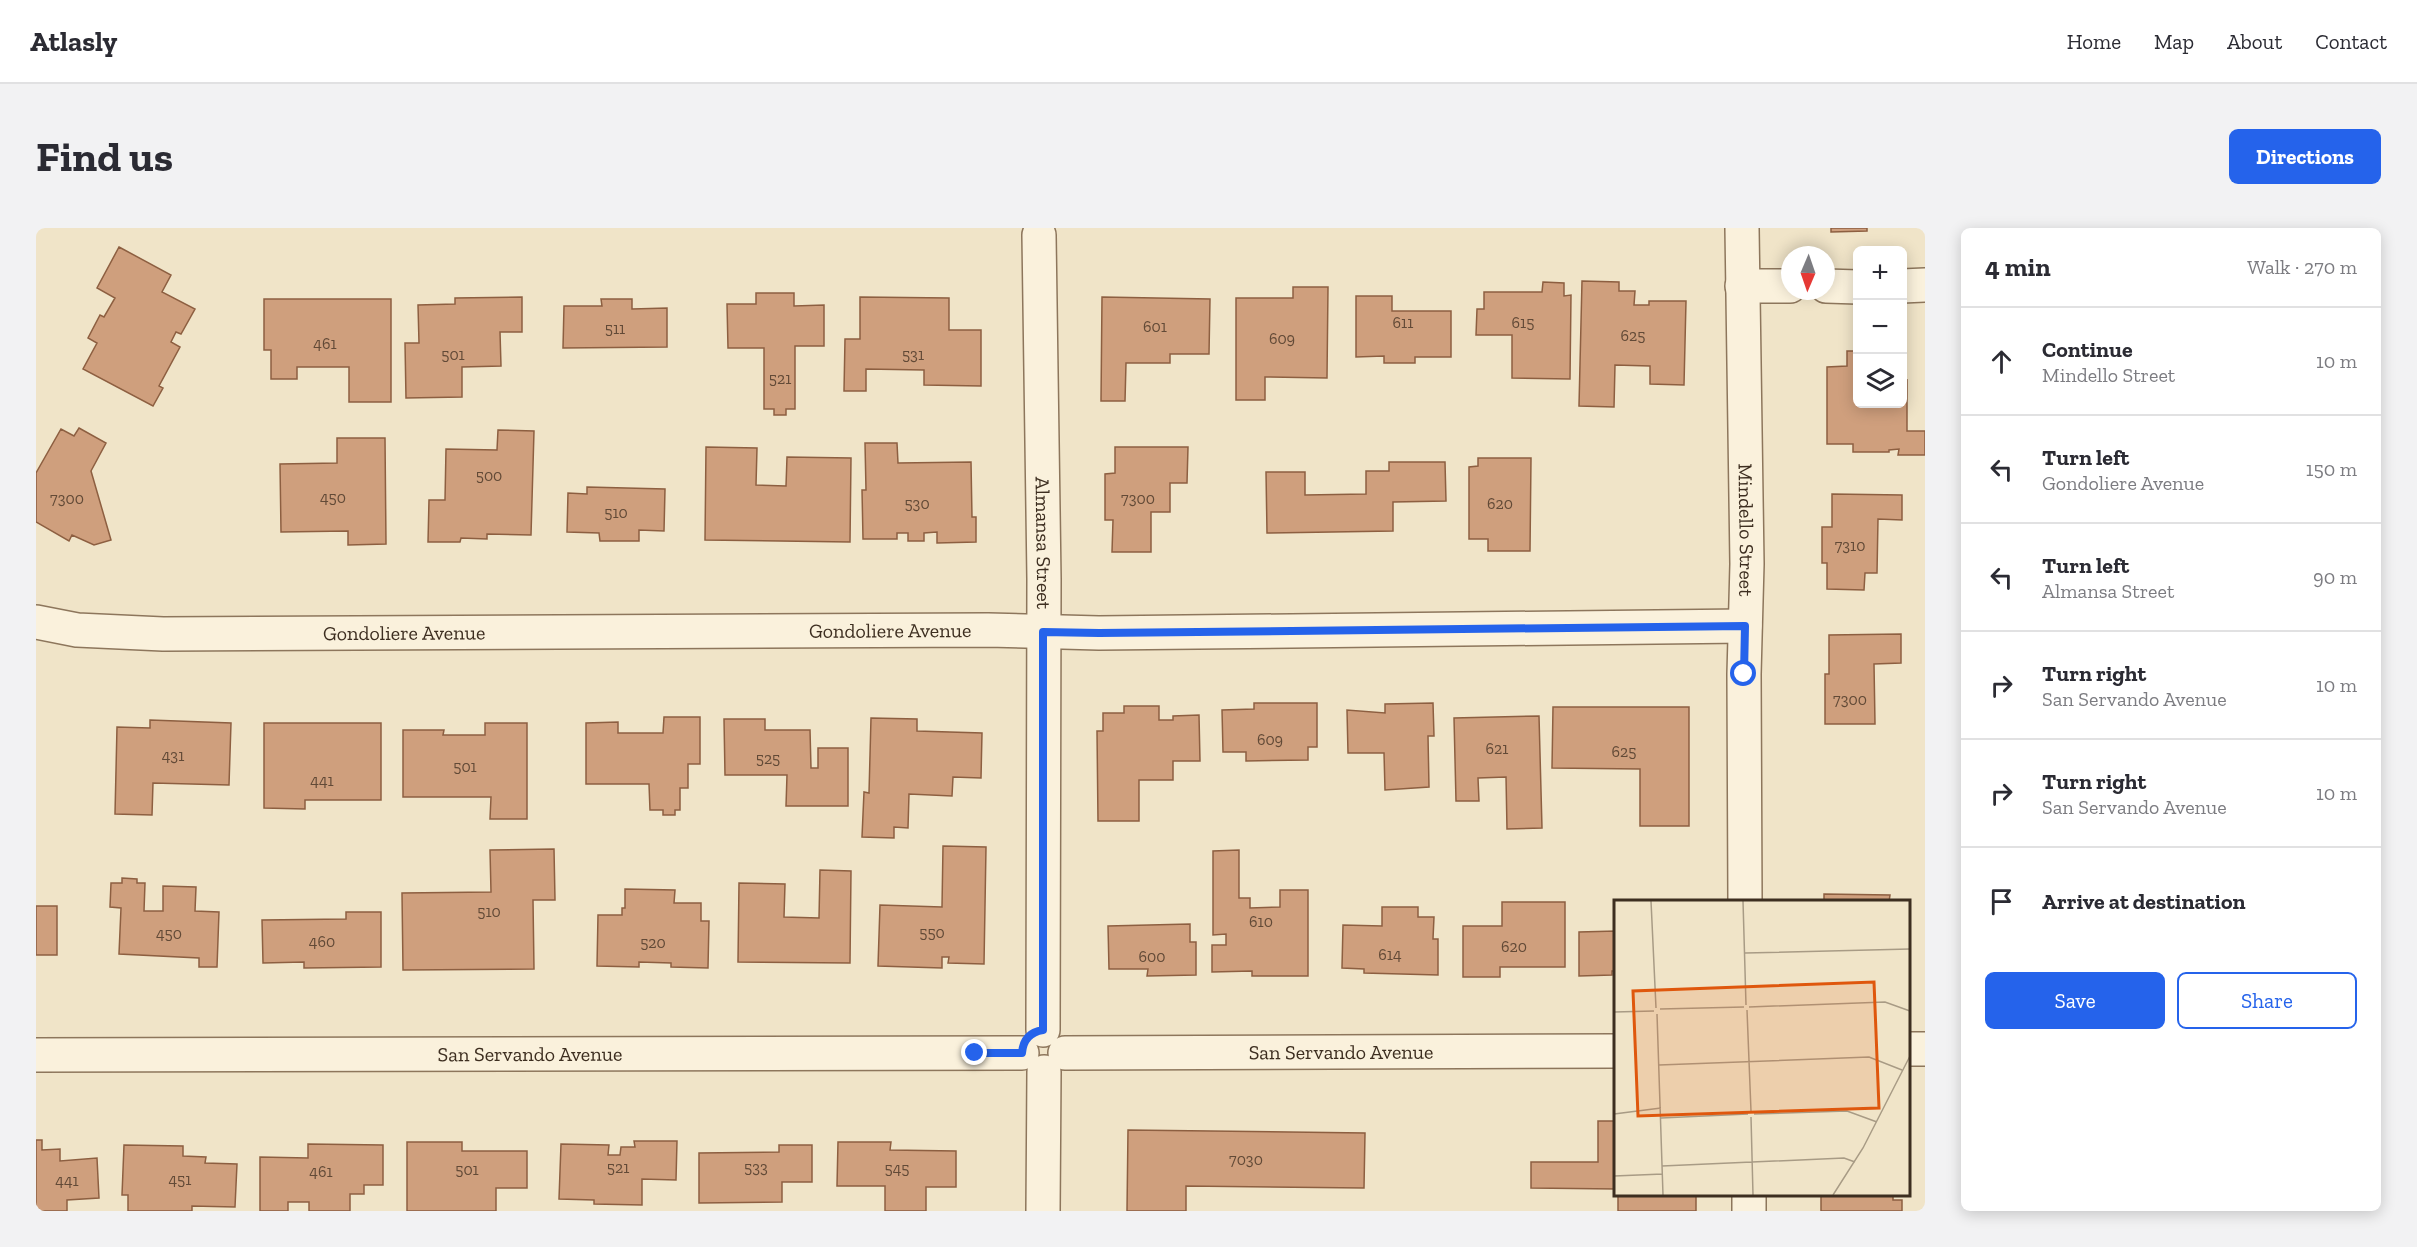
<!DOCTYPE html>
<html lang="en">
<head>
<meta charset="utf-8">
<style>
  :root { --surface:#fff; --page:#f2f2f3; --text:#2b2b33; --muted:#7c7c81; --line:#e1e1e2; --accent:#2563eb }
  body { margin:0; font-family:"Zilla Slab",serif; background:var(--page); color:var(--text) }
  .controls { position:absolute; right:18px; top:18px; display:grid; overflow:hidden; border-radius:9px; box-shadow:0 3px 15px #0003 }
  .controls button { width:54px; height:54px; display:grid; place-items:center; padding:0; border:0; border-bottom:2px solid var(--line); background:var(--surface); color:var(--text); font:30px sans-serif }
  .compass { position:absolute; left:1745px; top:18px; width:54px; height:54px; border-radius:50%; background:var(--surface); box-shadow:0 3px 15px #0003; rotate:182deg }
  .stop { position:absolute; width:18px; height:18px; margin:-14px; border:4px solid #2563eb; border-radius:50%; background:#fff }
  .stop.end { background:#2563eb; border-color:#fff; box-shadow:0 2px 6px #0008 }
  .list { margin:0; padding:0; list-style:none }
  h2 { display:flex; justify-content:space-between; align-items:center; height:78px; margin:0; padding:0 24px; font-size:26px }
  h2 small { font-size:20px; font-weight:400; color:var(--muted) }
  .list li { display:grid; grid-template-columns:39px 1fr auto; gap:18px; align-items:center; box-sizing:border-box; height:108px; padding:0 24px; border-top:2px solid var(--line) }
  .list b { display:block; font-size:22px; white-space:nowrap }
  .list p { margin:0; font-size:20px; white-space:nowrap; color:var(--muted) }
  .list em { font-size:20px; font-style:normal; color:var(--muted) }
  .actions { display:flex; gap:12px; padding:18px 24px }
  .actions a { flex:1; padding:14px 0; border:2px solid var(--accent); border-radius:9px; text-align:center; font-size:21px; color:var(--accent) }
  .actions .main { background:var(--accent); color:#fff }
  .icon { flex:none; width:33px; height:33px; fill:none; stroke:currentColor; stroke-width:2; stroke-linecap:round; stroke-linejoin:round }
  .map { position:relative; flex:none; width:1889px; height:983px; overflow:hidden; border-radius:9px }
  header { display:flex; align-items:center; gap:36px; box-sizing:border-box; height:84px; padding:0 30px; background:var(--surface); border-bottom:2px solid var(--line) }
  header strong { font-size:28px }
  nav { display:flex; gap:33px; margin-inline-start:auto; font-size:21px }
  .intro { display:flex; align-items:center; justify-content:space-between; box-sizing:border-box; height:144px; padding:0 36px }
  h1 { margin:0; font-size:42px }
  .button { padding:15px 27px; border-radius:9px; background:var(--accent); color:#fff; font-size:21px; font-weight:700 }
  main { display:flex; gap:36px; padding:0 36px }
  aside { flex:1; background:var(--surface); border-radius:9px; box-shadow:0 3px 15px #0003 }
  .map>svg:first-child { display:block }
  .building { fill:#cf9f7d; stroke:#8d5f41; stroke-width:1.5 }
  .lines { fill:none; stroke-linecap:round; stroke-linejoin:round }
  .street-casing { stroke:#8d765c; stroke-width:36 }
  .street { stroke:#faf1dc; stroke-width:33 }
  .route { stroke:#2563eb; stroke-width:8 }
  .labels { text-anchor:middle; stroke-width:5; stroke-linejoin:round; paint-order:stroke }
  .number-label { font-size:16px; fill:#624a37 }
  .street-label { font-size:20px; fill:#3d2e20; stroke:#f7eed8 }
  .inset-road { fill:none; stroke:#a89b85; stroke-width:1.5 }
  .view { fill:#df570d; fill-opacity:0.15; stroke:#df570d; stroke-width:3 }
  .inset-edge { fill:none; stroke:#3d2e20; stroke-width:3 }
</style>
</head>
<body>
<header>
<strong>Atlasly</strong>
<nav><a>Home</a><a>Map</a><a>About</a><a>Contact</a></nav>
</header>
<div class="intro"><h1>Find us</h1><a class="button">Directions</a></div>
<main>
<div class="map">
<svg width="1889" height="983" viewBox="0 0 1889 983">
  <rect width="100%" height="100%" fill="#f0e4c8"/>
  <path class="building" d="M1795 0H1831V3L1795 4Z
    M83 19 135 47 126 64 159 81 145 106 140 104 135 114 144 119 123 158 127 160 117 178 47 141 61 115 52 110 64 87 68 89 79 70 61 60Z
    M1546 53 1583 54V63H1599L1598 77H1613V73H1650L1648 157 1614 156V138L1579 137 1578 179 1543 178Z
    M1507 54 1528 55V68L1535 67 1534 151 1476 150V107H1440L1441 81H1448V64H1506Z
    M1257 59H1292L1291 150 1229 149V172H1200V70H1257Z
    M720 65H758V78L788 77V118H759V181H750V187H738V181H728V120H692L691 76H720Z
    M1320 68H1356V83H1415V129H1379V135H1348V128L1320 129Z
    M486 69V104H464L465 138 426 139V169L370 170 369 115H383L382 77 419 76V70Z
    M824 69 913 70V102H945V158L888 157V142L830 141V163H808L809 111H824Z
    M1066 69 1174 71 1173 126H1134V135H1090L1089 173H1065Z
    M228 71H355V174H313V139H261V151H235V122H228Z
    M565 71H596V81L631 80V119L527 120 528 78H566Z
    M1811 123H1822V176H1866V153L1871 152V203H1889V227H1862L1863 221 1853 222V224H1817V216H1791V139L1811 138Z
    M43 200 70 215 55 243 75 312 58 317 36 307 33 313 0 294V245L25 201 38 208Z
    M462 202 498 203 495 307 451 306V311L425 310 424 314H392L393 272H409L410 221 461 222Z
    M301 210H349L350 316 312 317V303L245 304 244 236 301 235Z
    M829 215H861L862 235 935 234 936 289H940V314L901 315V304L888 305V313H872V305H861V311H827L826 262H830Z
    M670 219 721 220 720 257 750 258 751 229 815 230 814 314 669 312Z
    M1079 219H1152L1151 255H1134V284H1115V324H1076L1077 292H1069V246L1079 245Z
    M1442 230H1495L1494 323H1452V311H1433V239L1442 238Z
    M1353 234H1409L1410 273 1357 274V303L1231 305 1230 244H1269V267L1330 266V243H1353Z
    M551 259 629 261 628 303 603 302V313H564L563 305 531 304 532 265 551 266Z
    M1796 266 1866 267V292L1842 291 1841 345H1829L1828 362 1791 361V335H1786V299H1796Z
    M1865 406V435L1838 436 1839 496H1789V446H1793V407Z
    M1218 475H1281V519H1272V532L1210 533V524H1187L1186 482 1218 481Z
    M1397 475 1398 508H1392L1393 559 1349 562 1348 525H1312L1311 482 1349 485V476Z
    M1088 478H1123V492H1137V488L1163 487 1164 533H1137V552H1103V593H1062L1061 503H1067V485H1088Z
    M1517 479H1653V598H1604V541L1516 540Z
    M1503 488 1506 600 1471 601 1470 549 1442 550 1443 573H1420L1418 490Z
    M628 489H664V536H652V560H644V582H639V587H627V582H614L613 556H550V495L582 494V505H627Z
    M835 490 881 491V503L946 505 945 550 917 549 916 568 873 566 872 600 858 599V610L826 609 828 564 833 565Z
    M688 491H729V502H774L775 540H782V520H812V578H750L751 547H689Z
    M114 492 195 495 193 557 117 555 116 587 79 586 81 499 114 500Z
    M228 495H345V572H269V581L228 580Z
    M449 495H491V591H454L455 569H367V502H408L407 507H449Z
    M907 618 950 619 948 736 912 735 913 729H906V740L842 738 844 677 906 679Z
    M518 621 519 672H497L498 741 367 742 366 665 455 664 454 622Z
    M1203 622V670H1214V680L1244 679V662H1272V748H1216V743L1176 744V717H1190V706L1177 707V623Z
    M784 642 815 643 814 735 702 734 703 655 749 656 748 689 783 690Z
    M86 650 101 651V655H109L108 683H127V658L160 659 159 683 183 684 181 739H163V730L83 726 85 680 74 679 75 655H86Z
    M589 661 639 662 638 675H665V693H673L672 740 635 739V735L603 734V739L561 738 562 687H586V680H589Z
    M1788 666 1854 667 1853 674H1788Z
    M1466 674H1529V739H1464V749H1427V698H1466Z
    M0 678H21V727H0Z
    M1346 679H1382V689H1398L1397 711H1402V747L1328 745V741L1306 740 1307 697 1346 698Z
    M310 684H345V739L268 740V734L227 735 226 692 310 691Z
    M1154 696V714H1160V747L1111 748 1112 741H1073L1072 698Z
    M1580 703V743H1576V747L1543 748V704Z
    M1872 703H1874L1873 766H1872Z
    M1562 893H1580V961L1495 960V934H1562Z
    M1092 902 1329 905 1328 960 1150 958V983H1091Z
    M0 912H6V922L24 921V933L61 930 63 970 31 972V983H0Z
    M598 913H641L640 952 606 951V977L558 976V972L523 971 525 916 573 917 572 927H584L585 919H599Z
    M371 914H426V923H491V960H460V983H371Z
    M802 914H855L854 922 920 923V959H890V983H849V958H801Z
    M272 916 347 917V957H328V966H314V983H273V974H252V983H224V929L272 930Z
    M88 917 147 918V928L170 929 169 935 201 936 199 979 156 978V983H92V967H86Z
    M743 917H776V954H746V974L663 975V925L743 924Z
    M1582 966H1660V983H1582Z
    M1785 966H1857V972H1866V983H1785Z"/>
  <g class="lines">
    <g class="street-casing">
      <g id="street">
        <path id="s1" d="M1706 0 1711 336 1708 446 1709 674"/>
        <path id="s2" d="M1003 7 1008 351 1007 802"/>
        <path d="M1706 58H1754"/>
        <path d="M1790 58 1822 59"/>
        <path d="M1866 58 1889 57"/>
        <path id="s3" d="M0 394 41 402 127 406 952 402 1063 405 1709 398"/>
        <path d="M1872 821H1889"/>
        <path id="s4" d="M1029 825 1580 823"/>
        <path id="s5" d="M0 827 986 825"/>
        <path d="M1713 966V983"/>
        <path d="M1007 983 1008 844"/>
      </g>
    </g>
    <use href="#street" class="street"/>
  </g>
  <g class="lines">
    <path class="route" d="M939 825H986C987 812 994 804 1007 802V404L1063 405 1709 398 1708 446"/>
  </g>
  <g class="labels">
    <g class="number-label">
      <text x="1367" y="100">611</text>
      <text x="1487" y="100">615</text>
      <text x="1119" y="104">601</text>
      <text x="579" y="106">511</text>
      <text x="1597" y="113">625</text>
      <text x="1246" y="116">609</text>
      <text x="289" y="121">461</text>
      <text x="417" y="132">501</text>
      <text x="877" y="132">531</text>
      <text x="744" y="156">521</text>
      <text x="453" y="253">500</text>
      <text x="297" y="275">450</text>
      <text x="31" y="276">7300</text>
      <text x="1102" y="276">7300</text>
      <text x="881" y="281">530</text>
      <text x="1464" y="281">620</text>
      <text x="580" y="290">510</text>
      <text x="1814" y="323">7310</text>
      <text x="1814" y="477">7300</text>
      <text x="1234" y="517">609</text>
      <text x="1461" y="526">621</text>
      <text x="1588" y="529">625</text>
      <text x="137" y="533">431</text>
      <text x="732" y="536">525</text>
      <text x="429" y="544">501</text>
      <text x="286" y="558">441</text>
      <text x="453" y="689">510</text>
      <text x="1225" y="699">610</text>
      <text x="896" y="710">550</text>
      <text x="133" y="711">450</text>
      <text x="286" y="719">460</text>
      <text x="617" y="720">520</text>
      <text x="1478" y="724">620</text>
      <text x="1354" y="732">614</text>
      <text x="1116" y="734">600</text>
      <text x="1210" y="937">7030</text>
      <text x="582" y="945">521</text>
      <text x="720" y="945">533</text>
      <text x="861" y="946">545</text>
      <text x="431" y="947">501</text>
      <text x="285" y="949">461</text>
      <text x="144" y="957">451</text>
      <text x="31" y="958">441</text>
    </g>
    <g class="street-label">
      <text dy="7" stroke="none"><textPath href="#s1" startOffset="302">Mindello Street</textPath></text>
      <text dy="7" stroke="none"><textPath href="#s2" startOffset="308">Almansa Street</textPath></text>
      <text dy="7" stroke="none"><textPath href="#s3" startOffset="855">Gondoliere Avenue</textPath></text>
      <text dy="7" stroke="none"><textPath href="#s3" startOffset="369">Gondoliere Avenue</textPath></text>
      <text dy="7" stroke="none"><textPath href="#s4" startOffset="276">San Servando Avenue</textPath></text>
      <text dy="7" stroke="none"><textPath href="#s5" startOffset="494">San Servando Avenue</textPath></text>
    </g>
  </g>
  <g transform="translate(1578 672)">
    <rect width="296" height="296" fill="#f0e4c8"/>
    <path class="inset-road" d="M37 1 42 108M129 1 132 105M131 53 296 49M135 107 271 102 296 111M46 109 130 107M133 110 137 211M0 112 40 111M43 114 49 295M45 165 255 157 288 170M0 214 47 208M140 214 233 211 263 222M137 217 139 295M47 218 134 214M48 266 230 258 241 262M0 276 49 274M219 295 249 248 296 156"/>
    <path class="view" d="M260 82 265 208 24 216 19 91Z"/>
    <rect width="296" height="296" class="inset-edge"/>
  </g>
</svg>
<div class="controls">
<button>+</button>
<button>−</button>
<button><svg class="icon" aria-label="layers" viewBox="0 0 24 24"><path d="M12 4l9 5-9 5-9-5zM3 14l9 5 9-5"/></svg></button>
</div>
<svg class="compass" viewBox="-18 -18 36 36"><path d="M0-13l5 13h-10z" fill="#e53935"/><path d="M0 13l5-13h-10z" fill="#7c7c81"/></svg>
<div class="stop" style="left:1708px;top:446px"></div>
<div class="stop end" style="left:939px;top:825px"></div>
</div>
<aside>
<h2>4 min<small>Walk · 270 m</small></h2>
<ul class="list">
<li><svg class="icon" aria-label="ahead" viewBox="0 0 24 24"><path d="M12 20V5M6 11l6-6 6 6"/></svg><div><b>Continue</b><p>Mindello Street</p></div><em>10 m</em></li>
<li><svg class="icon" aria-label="left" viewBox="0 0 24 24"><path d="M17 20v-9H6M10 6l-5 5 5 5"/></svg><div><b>Turn left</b><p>Gondoliere Avenue</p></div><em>150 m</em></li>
<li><svg class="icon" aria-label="left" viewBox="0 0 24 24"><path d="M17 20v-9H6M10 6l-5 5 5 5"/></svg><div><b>Turn left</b><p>Almansa Street</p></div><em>90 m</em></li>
<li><svg class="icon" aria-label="right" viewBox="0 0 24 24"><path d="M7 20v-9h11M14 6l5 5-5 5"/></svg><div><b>Turn right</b><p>San Servando Avenue</p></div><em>10 m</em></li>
<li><svg class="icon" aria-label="right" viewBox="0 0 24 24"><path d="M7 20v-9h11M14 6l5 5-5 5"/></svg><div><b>Turn right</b><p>San Servando Avenue</p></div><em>10 m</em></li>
<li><svg class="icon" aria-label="arrive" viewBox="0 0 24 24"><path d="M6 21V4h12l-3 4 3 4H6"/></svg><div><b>Arrive at destination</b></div></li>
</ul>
<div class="actions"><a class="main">Save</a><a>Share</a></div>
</aside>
</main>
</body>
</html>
